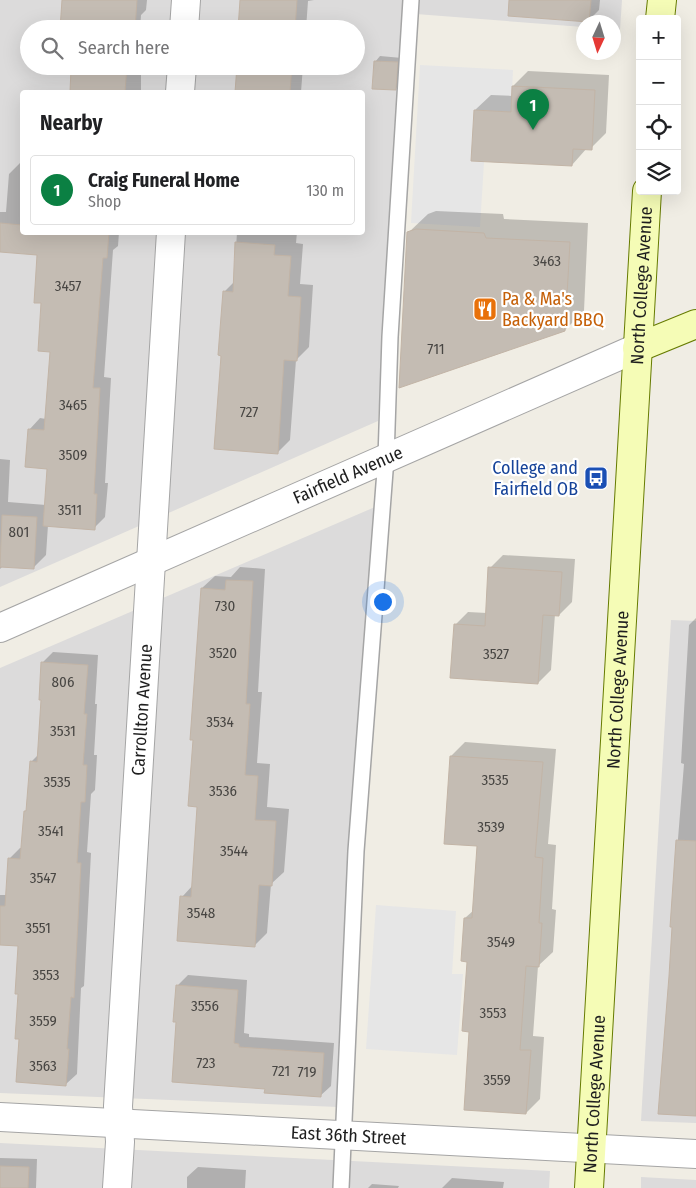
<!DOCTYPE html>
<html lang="en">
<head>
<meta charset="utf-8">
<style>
  :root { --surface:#fff; --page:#f6f6f6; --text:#202124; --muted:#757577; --line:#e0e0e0; --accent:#0b8043 }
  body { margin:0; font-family:"Fira Sans Condensed",sans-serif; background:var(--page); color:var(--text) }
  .controls { position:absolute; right:15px; top:15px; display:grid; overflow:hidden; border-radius:5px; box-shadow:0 5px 20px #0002 }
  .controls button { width:45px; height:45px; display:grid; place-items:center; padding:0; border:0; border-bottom:1px solid var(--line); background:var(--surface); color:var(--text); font:25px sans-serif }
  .compass { position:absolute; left:576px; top:15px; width:45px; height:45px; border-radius:50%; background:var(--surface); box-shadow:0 5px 20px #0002; rotate:184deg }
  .you { position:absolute; left:382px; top:601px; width:18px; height:18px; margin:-12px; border:4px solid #fff; border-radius:50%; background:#1a73e8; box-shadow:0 0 0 8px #1a73e833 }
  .badge { display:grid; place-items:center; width:32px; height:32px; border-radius:50%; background:var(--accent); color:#fff; font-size:16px; font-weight:700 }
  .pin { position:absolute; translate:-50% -41px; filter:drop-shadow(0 1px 2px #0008) }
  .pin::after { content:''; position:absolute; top:26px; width:18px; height:15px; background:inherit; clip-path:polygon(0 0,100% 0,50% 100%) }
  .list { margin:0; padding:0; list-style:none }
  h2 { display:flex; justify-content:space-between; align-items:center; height:65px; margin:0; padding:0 20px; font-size:21px }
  h2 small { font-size:16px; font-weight:400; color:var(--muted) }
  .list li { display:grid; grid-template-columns:32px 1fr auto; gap:15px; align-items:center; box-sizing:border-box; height:70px; margin:0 10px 10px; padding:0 10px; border:1px solid var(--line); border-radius:5px }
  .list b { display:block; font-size:19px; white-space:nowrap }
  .list p { margin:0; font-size:16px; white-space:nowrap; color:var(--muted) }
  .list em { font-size:16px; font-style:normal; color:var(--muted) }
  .icon { flex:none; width:28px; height:28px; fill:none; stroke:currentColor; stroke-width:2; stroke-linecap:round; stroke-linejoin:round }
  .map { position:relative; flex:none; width:696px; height:1188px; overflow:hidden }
  .search { position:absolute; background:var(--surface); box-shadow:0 5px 20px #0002; left:20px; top:20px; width:345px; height:55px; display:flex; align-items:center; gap:12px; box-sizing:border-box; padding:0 18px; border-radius:28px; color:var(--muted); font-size:19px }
  .panel { position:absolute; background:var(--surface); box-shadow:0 5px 20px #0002; left:20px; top:90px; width:345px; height:145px; border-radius:5px }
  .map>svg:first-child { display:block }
  .residential { fill:#dcdbdb; fill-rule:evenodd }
  .parking { fill:#e6e6e6 }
  .shadow { fill:#0003 }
  .building { fill:#c4bcb3; stroke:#c2b4a6 }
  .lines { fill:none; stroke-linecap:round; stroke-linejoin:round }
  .lane-casing { stroke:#a5a5a5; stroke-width:18 }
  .street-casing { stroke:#a5a5a5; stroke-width:30 }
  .secondary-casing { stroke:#667b00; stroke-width:30 }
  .lane { stroke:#fff; stroke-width:15 }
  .street { stroke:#fff; stroke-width:28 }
  .secondary { stroke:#f5fcb6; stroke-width:28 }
  .labels { text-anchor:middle; stroke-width:4.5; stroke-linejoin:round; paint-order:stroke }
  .number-label { font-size:15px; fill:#484643 }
  .street-label { font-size:18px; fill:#1e1e1e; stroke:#fff }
  .food-label { font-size:18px; fill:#c56008; stroke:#fff; text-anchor:start }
  .transit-label { font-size:18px; fill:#164399; stroke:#fff; text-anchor:end }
</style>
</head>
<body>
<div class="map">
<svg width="696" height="1188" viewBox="0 0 696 1188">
  <rect width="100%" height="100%" fill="#f0ede4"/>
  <path class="residential" d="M0 0H622L620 30 614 29V22H584L583 27 403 13 378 421 0 587ZM29 29H356V66H29ZM22 92H362V232H22Z
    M375 507 338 1107 0 1093V668Z
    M671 620 696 621V1123L641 1121Z
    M0 1143 550 1171 549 1188H0Z
    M641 1177 696 1180V1188H641Z"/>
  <path class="parking" d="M420 65 513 70 511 112 474 110 471 161 484 162 480 227 411 223Z
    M376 905 456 911 452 974H463L457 1055 366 1049Z"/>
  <path class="shadow" d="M62 0H147L146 10 141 15 140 29H61Z
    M242 0H314L308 1 306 29H240Z
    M524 0H600L599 10 589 20Z
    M380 56 402 58 400 84 395 89 375 62Z
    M59 66H137L136 74H141V92H71L72 68Z
    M238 66H303L301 92H236Z
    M528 71 609 75 606 133 591 148H587L572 165 475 110 491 95 513 96V86Z
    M20 163H22V232H119L118 246 113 250 104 377 111 378 105 483H108L105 517 94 528 48 525 46 555 33 568 3 566 0 569V459L10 460 8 502 46 505 48 468 29 430 40 418 46 419 51 351 43 302 39 253 0 251V212H6L9 174Z
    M436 211 503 214 504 219 588 223 584 311 565 330 408 233 428 214Z
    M237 232H297L296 243 303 244 300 284 313 285 309 347 296 360 290 440 277 453 222 354 224 292 234 282Z
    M503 555 575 559 572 602 559 615 555 614 551 670 538 683 455 625 468 612 487 613 490 568Z
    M240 567 265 569 258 692H262L257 763 270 764 267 807 289 809 284 872 271 884 267 933 254 946 182 897 193 885 199 806 202 588 215 576 231 577Z
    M696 618V1115L673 926H671L684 764 681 763 689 625Z
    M53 652 98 655 95 704H97L94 755H97L95 790 91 794 87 852 91 853 84 986 81 988 77 1074 66 1084 21 1038 19 945 0 944V895H7L9 859 20 848H22L25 811 28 809 31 762 39 754 43 662Z
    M465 742 556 749 548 844 556 845 552 909 556 910 553 952 538 966 533 1036 544 1037 540 1099 526 1113 470 1031 468 961 465 918 474 910 478 845 451 756Z
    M188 975 247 980 244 1033 249 1034V1037L334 1043 331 1086 320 1096 266 1088 177 1021V986Z
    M0 1158 37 1159 36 1188H0Z
    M198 1167 246 1170 245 1188H187V1177Z
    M452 1178 504 1182 503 1188H442Z
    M372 1184 399 1186 398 1188H368Z"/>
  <path class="building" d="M62 0H137L135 29H60Z
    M240 0H297L295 29H238Z
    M509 0H591L589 22 508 16Z
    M374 61 398 62 396 90 372 89Z
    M58 66H127L125 92H70L71 69 58 68Z
    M237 66H292L290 92H235Z
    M512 86 595 90 592 150 573 149 572 166 471 161 474 110 511 112Z
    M0 223 22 225V232H109L107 258H103L93 388H100L94 494H97L95 530 43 526 47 469 25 467 28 429 44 430 50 352 38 351 41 303H34L37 255 0 252Z
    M416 229 484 233 486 238 570 242 565 331 399 388 407 232Z
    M235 242 275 245 274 255 291 256 288 296 301 297 297 361 284 360 278 454 214 449 221 356 218 355 223 291 233 292Z
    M2 515 37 517 34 569 0 567Z
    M488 567 562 572 559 616 543 615 538 684 450 678 454 624 485 626Z
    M226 580 253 581 246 704H250L245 775 258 776 255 820 276 821 272 886 259 885 255 947 177 941 180 896 191 897 197 807 188 806 193 740H190L201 588 225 590Z
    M41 662 88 665 84 714H87L83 765H87L85 802H81L77 863H81L74 998 71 997 67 1049H69L66 1086 16 1082 19 1039H15L18 994H15L18 946 0 945V906H5L8 858 20 859 24 811H26L30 761 37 762 41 700H39Z
    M450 756 543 762 535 857 543 858 539 923H542L539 967 526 966 520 1050H531L526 1114 464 1110 469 1032 462 1031 467 962 461 961 464 918H472L477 846 444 844Z
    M676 840 696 841V1116L658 1114 669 976 672 927H670Z
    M176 985 238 990 234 1043 239 1044V1047L324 1053 321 1097 264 1093 265 1089 172 1082 176 1022H173Z
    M0 1166 29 1167 28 1188H0Z"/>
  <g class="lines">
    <g class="lane-casing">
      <path id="lane" d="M341 1188 356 851 386 458 390 337 411 0"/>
    </g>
    <g class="street-casing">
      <g id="street">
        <path d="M184 29 186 0"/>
        <path d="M180 92 182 66"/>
        <path id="s1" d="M0 628 637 348"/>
        <path id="s2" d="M0 1117 696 1154"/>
        <path id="s3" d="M117 1188 120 1142 118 1106 171 232"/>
      </g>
    </g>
    <g class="secondary-casing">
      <g id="secondary">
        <path d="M660 19 662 0"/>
        <path d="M637 348 696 324"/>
        <path id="s4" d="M589 1188 647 191"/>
      </g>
    </g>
    <use href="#lane" class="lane"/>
    <use href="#street" class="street"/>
    <use href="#secondary" class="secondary"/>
  </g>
  <defs>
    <g id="restaurant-square" transform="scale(1.25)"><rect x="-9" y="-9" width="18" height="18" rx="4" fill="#e8710a" stroke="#fff"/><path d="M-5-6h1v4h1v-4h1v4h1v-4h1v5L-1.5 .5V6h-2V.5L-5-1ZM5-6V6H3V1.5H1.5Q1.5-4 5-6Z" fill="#fff"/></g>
    <g id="bus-square" transform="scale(1.25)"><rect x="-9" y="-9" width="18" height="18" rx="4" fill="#1a4fb4" stroke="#fff"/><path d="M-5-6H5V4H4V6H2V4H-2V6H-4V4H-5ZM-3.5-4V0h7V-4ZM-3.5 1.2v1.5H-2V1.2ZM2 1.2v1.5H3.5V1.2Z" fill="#fff"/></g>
  </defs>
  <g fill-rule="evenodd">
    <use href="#restaurant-square" x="485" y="309"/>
    <use href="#bus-square" x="596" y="478"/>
  </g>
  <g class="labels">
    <g class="number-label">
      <text x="547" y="266">3463</text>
      <text x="68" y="291">3457</text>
      <text x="436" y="354">711</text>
      <text x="73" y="410">3465</text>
      <text x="249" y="417">727</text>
      <text x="73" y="460">3509</text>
      <text x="70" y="515">3511</text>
      <text x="19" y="537">801</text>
      <text x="225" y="611">730</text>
      <text x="223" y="658">3520</text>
      <text x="496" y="659">3527</text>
      <text x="63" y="687">806</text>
      <text x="220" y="727">3534</text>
      <text x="63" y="736">3531</text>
      <text x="495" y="785">3535</text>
      <text x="57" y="787">3535</text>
      <text x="223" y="796">3536</text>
      <text x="491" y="832">3539</text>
      <text x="51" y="836">3541</text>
      <text x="234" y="856">3544</text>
      <text x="43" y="883">3547</text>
      <text x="201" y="918">3548</text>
      <text x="38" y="933">3551</text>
      <text x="501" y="947">3549</text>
      <text x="46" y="980">3553</text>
      <text x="205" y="1011">3556</text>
      <text x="493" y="1018">3553</text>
      <text x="43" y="1026">3559</text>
      <text x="206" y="1068">723</text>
      <text x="43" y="1071">3563</text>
      <text x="281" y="1076">721</text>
      <text x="307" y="1077">719</text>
      <text x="497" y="1085">3559</text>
    </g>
    <g class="street-label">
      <text dy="6" stroke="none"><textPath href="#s4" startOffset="904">North College Avenue</textPath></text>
      <text dy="6" stroke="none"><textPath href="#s1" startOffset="380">Fairfield Avenue</textPath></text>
      <text dy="6" stroke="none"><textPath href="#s4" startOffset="499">North College Avenue</textPath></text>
      <text dy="6" stroke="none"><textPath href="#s3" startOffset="479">Carrollton Avenue</textPath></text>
      <text dy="6" stroke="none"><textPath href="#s4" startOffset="94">North College Avenue</textPath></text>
      <text dy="6" stroke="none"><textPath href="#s2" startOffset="349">East 36th Street</textPath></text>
    </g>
    <g class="food-label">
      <text x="502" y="305">Pa &amp; Ma's<tspan x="502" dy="21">Backyard BBQ</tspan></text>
    </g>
    <g class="transit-label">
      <text x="578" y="474">College and<tspan x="578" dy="21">Fairfield OB</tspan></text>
    </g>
  </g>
</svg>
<div class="controls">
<button>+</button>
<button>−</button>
<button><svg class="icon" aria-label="locate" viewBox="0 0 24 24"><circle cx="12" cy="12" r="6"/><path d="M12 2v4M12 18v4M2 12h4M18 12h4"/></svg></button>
<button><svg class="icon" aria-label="layers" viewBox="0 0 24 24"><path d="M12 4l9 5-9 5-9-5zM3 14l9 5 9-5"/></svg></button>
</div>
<svg class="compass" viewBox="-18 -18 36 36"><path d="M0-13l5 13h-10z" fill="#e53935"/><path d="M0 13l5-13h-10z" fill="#757577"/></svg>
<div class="you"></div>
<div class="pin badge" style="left:533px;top:130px">1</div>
<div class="search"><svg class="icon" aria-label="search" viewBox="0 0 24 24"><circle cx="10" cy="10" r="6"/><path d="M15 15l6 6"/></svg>Search here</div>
<section class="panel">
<h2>Nearby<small></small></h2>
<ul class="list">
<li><span class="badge">1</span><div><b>Craig Funeral Home</b><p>Shop</p></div><em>130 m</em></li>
</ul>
</section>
</div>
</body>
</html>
